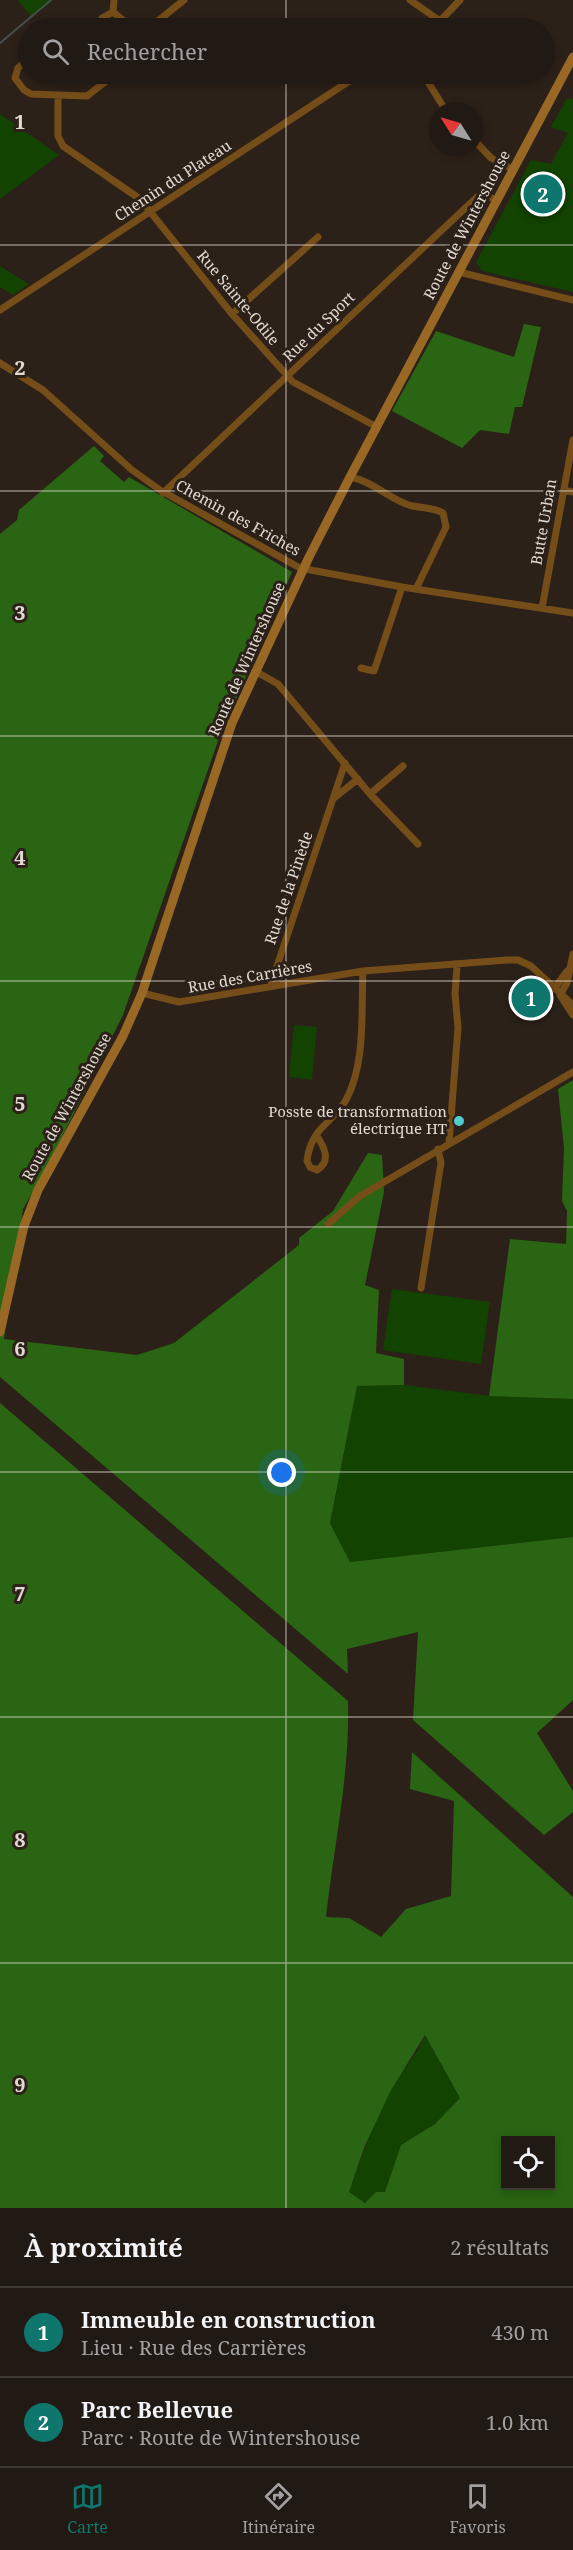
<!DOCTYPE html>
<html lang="fr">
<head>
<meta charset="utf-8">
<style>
  :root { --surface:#211913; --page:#29221c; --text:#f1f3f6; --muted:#a2a0a0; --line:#3e3833; --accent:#0f766e }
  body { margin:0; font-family:"Noto Serif",serif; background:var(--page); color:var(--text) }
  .controls { position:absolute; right:18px; bottom:18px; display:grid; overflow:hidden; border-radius:0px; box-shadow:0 3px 9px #0003 }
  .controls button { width:54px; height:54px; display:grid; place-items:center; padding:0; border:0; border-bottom:2px solid var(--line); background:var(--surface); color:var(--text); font:30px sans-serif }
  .compass { position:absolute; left:429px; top:102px; width:54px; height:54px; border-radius:50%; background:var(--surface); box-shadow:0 3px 9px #0003; rotate:307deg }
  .you { position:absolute; left:282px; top:1473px; width:21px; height:21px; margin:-15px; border:4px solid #fff; border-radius:50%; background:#1a73e8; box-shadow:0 0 0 9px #1a73e833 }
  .badge { display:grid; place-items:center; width:39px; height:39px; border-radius:50%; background:var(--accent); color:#fff; font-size:20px; font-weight:700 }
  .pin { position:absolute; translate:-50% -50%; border:3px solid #fff; box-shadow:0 2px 6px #0006 }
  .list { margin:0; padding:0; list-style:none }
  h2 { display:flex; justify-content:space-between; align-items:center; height:78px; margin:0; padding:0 24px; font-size:26px }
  h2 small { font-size:20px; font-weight:400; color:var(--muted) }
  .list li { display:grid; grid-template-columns:39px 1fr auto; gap:18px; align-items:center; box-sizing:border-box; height:90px; padding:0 24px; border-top:2px solid var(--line) }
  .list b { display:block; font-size:22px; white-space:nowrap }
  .list p { margin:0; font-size:20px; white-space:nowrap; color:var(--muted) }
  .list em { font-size:20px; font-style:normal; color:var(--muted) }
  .icon { flex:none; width:33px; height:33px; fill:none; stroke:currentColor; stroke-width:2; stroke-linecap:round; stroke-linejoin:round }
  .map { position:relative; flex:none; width:573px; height:2208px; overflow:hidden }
  .search { position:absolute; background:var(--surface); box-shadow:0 3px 9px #0003; left:18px; right:18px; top:18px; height:66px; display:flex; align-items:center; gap:15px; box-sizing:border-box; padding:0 21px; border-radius:33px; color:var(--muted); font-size:22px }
  .sheet { height:258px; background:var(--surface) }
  nav { display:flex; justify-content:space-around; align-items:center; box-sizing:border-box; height:84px; border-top:2px solid var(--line); background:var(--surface); font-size:16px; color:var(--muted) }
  nav a { display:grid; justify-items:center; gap:3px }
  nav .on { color:var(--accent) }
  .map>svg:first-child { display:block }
  .green { fill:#124300 }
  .forest { fill:#296512; fill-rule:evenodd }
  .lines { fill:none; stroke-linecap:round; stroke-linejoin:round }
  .stream { stroke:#454f4e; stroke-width:2 }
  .street { stroke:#754d18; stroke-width:7 }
  .secondary { stroke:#996825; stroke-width:9 }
  .grid { fill:none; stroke:#e1dad4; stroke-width:1.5; stroke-opacity:0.55 }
  .poi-dot { fill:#52cdcf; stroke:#2c2119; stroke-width:2 }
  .labels { text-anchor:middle; stroke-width:6; stroke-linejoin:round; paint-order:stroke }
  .street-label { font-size:15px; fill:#e1dad4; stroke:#2c2119 }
  .poi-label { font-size:15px; fill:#e1dad4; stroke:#2c2119; text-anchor:end }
  .grid-label { font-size:20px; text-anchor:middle; font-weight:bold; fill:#e1dad4; stroke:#2c2119; stroke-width:6; stroke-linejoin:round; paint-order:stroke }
</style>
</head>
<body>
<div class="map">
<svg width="573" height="2208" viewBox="0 0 573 2208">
  <rect width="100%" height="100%" fill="#2c2119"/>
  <path class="green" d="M17 0H53L32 17Z
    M567 98 573 99V292L482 271 476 262 531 160 551 164 568 133 551 127Z
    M0 114 59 155 0 199Z
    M0 266 29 284 13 295 0 287Z
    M294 1025 317 1027 312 1080 289 1077Z
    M392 1289 490 1302 481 1364 383 1350Z
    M404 1385 489 1396 573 1399V1537L350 1562 330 1523 357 1386Z
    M425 2035 460 2098 435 2124 401 2145 385 2193 365 2203 349 2192C360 2159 373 2126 389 2094 399 2073 417 2057 425 2035Z"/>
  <path class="forest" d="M524 324 541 327 522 407H515L509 434 480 430 462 448 392 411 436 331 514 357Z
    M94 446 104 456 100 461 124 482 129 477 292 572 219 738 123 1015 47 1167 23 1209 4 1339 137 1355 174 1343 299 1245V1238L333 1211 368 1153 382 1155 384 1192 365 1285 379 1290 376 1353 404 1359V1385L357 1386 330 1523 350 1562 573 1537V1700L537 1733 573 1791V1812L544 1835 413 1720 418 1632 347 1649 348 1674 0 1377V534L17 520 19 510Z
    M573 1080V1399L489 1396 510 1239 566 1244 567 1211 562 1201 564 1148 558 1089Z
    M0 1403 348 1701C350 1774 334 1845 326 1917L349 1918 381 1937 406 1909 451 1896 454 1801 410 1789 412 1752 573 1897V2208H0ZM425 2035 460 2098 435 2124 401 2145 385 2192H376L365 2203 349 2192 364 2148 390 2092ZM506 2140H550V2186H506Z"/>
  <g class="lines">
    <path class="stream" d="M0 43 51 0"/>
    <path class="street" d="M410 0 440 21
      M113 12 124 21 126 27
      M64 28 69 23 99 24 102 18 113 12 114 0
      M125 28H149L184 0
      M428 28 440 21 460 0
      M28 59 18 68 15 78 24 90 31 94 87 96 109 79V74
      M423 74 446 111
      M58 95V136L63 146 140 199 232 314 293 382 377 427
      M474 140 491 158 514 170
      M459 272 573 300
      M0 310 360 74
      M232 314 318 237
      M0 363 43 390 132 470 160 490 300 568 402 587 573 613
      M350 477C371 481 386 496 406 504 418 509 431 506 443 513L446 527 416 589
      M564 490 573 492
      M163 493 477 197 485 194 497 201
      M542 608 573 440
      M361 668 374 671 402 587
      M255 671 278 684 370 794 418 844
      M370 794 403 766
      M334 798 358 779
      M270 987 345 763
      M554 989 567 971
      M142 993 179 1002 363 971 507 960H518L531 966 573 1005
      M560 995 567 983 573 954
      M560 995 573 1015
      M316 1135C324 1146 332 1161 317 1170L310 1167 307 1161C308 1150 312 1140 319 1131 328 1121 339 1112 346 1100 366 1063 361 1012 363 971
      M449 1143 458 1028 455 994 457 966
      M328 1224 360 1196 573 1072
      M421 1288 441 1163 438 1149"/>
    <path class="secondary" d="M0 1332 24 1226 38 1190 123 1036 142 993 232 723 309 557 350 477 573 57"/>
  </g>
  <path class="grid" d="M286 0V28M286 74V2208M0 245H573M0 491H573M0 736H573M0 981H573M0 1227H573M0 1472H573M0 1717H573M0 1963H573"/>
  <circle class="poi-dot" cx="459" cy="1121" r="6"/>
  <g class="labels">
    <g class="street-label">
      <text transform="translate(173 181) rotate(-33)" y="5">Chemin du Plateau</text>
      <text transform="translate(467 225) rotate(-62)" y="5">Route de Wintershouse</text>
      <text transform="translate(238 298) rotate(50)" y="5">Rue Sainte-Odile</text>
      <text transform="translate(319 327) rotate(-44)" y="5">Rue du Sport</text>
      <text transform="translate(238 518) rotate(29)" y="5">Chemin des Friches</text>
      <text transform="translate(544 522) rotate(-80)" y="5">Butte Urban</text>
      <text transform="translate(247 659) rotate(-66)" y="5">Route de Wintershouse</text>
      <text transform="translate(289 888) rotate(-71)" y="5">Rue de la Pinède</text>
      <text transform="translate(250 977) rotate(-10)" y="5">Rue des Carrières</text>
      <text transform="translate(67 1107) rotate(-61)" y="5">Route de Wintershouse</text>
    </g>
    <g class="poi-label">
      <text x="447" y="1117">Posste de transformation<tspan x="447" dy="17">électrique HT</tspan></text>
    </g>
  </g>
  <g class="grid-label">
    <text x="20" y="129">1</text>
    <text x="20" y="375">2</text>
    <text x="20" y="620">3</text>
    <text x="20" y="865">4</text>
    <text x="20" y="1111">5</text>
    <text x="20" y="1356">6</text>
    <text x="20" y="1601">7</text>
    <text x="20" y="1847">8</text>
    <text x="20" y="2092">9</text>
  </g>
</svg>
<div class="controls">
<button><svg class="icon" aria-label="locate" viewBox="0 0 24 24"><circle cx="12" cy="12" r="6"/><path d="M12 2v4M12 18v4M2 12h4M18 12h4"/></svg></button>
</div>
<svg class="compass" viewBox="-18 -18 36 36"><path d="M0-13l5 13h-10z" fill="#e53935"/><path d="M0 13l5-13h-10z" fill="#a2a0a0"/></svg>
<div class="you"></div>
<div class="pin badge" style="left:531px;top:998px">1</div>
<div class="pin badge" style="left:543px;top:194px">2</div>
<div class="search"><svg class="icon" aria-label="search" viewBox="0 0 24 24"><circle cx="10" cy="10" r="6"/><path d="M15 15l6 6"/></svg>Rechercher</div>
</div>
<section class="sheet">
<h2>À proximité<small>2 résultats</small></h2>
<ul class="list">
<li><span class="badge">1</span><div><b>Immeuble en construction</b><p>Lieu · Rue des Carrières</p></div><em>430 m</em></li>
<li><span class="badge">2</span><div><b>Parc Bellevue</b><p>Parc · Route de Wintershouse</p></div><em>1.0 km</em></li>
</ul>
</section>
<nav>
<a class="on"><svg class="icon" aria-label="map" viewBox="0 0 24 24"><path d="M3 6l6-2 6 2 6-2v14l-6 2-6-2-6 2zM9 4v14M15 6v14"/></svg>Carte</a>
<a><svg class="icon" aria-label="directions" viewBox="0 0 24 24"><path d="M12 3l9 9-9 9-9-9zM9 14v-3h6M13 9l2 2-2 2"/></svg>Itinéraire</a>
<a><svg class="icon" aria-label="saved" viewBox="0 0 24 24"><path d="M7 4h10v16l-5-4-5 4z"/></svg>Favoris</a>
</nav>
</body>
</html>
